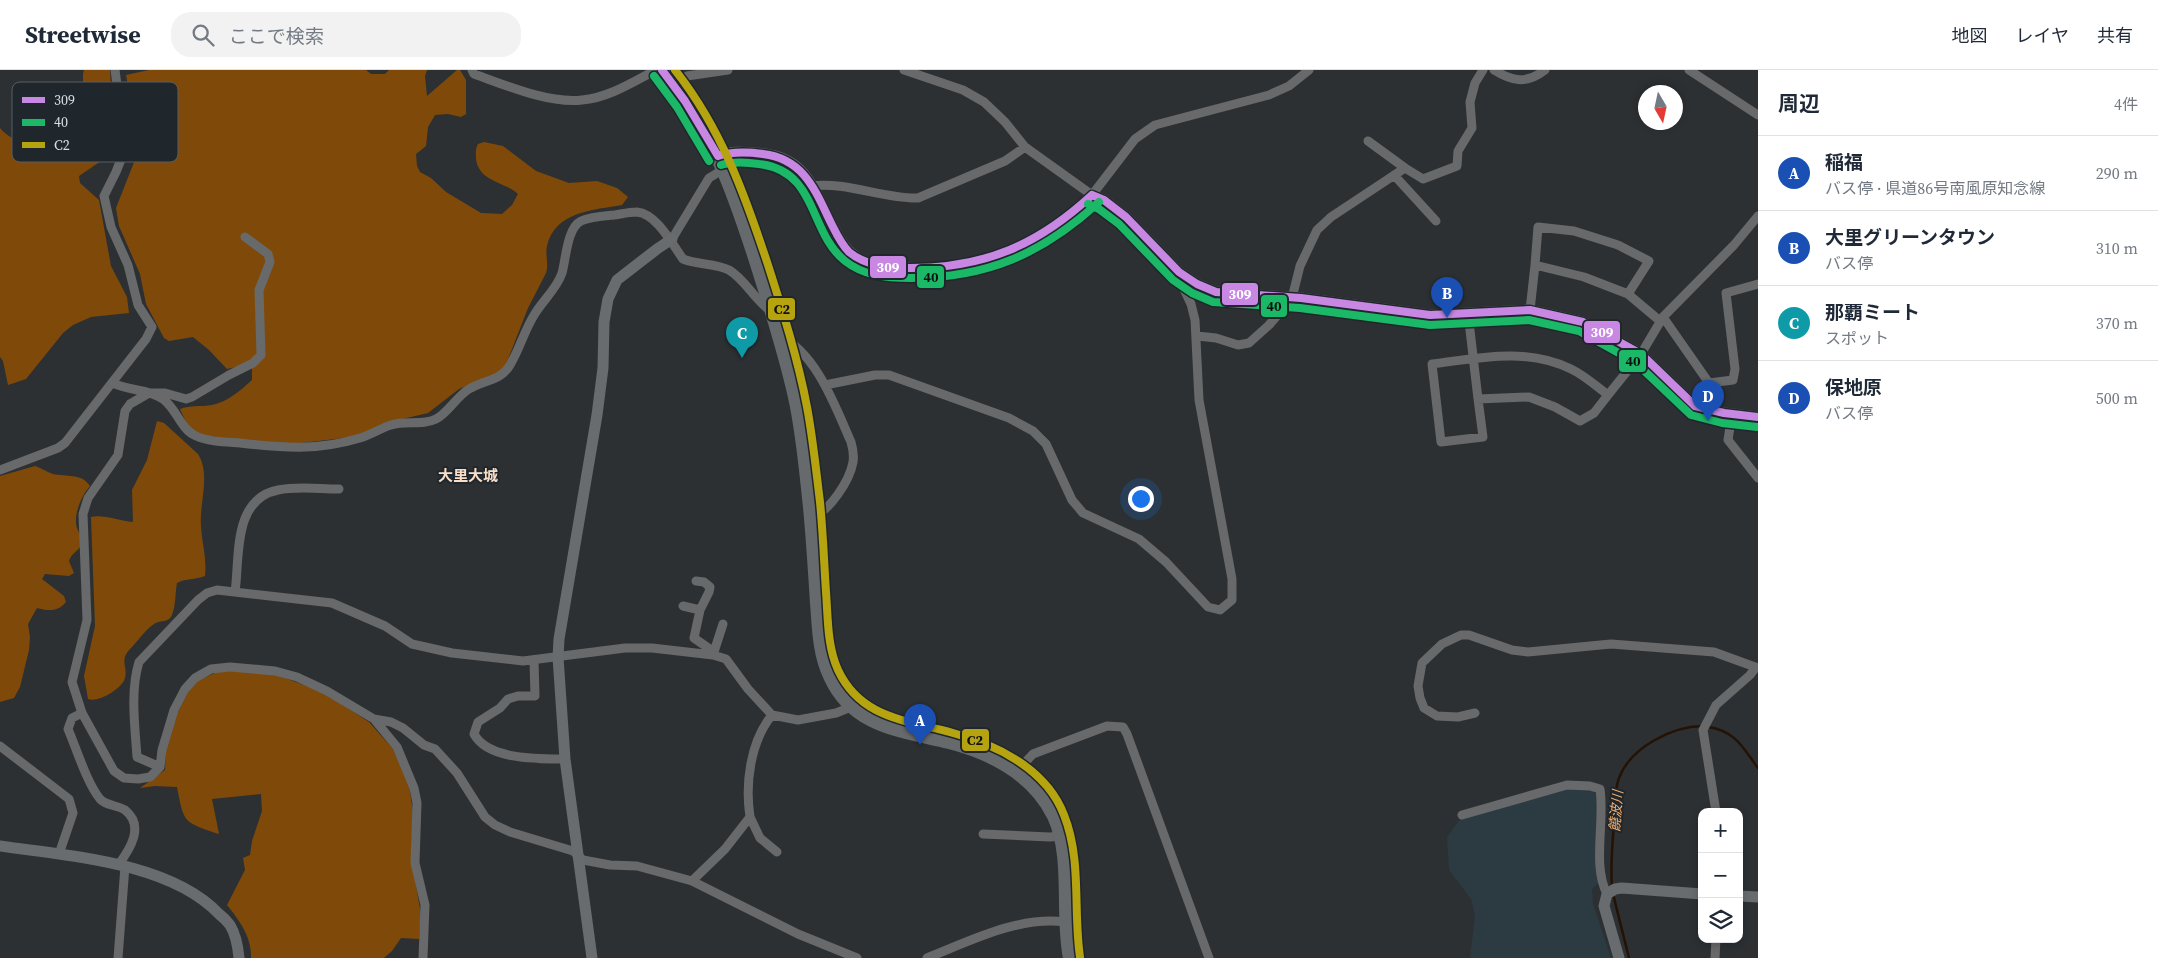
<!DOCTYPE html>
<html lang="ja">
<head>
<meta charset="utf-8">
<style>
  :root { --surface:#fff; --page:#f2f2f3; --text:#1f2937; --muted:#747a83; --line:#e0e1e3; --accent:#0b8043 }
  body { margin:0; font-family:"Source Serif 4","Noto Sans JP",serif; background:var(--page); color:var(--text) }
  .controls { position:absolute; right:15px; bottom:15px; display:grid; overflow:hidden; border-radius:10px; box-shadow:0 2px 8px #0003 }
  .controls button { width:45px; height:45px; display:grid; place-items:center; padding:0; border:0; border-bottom:1px solid var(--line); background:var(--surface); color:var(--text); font:25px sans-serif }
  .compass { position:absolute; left:1638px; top:15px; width:45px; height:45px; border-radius:50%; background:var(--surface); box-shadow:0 2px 8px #0003; rotate:171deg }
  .you { position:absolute; left:1140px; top:428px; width:18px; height:18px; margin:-12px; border:4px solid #fff; border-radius:50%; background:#1a73e8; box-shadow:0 0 0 8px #1a73e833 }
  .badge { display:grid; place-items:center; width:32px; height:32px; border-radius:50%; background:var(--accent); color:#fff; font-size:16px; font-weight:700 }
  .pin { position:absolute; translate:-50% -41px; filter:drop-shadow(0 1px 2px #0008) }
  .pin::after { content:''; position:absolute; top:26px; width:18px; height:15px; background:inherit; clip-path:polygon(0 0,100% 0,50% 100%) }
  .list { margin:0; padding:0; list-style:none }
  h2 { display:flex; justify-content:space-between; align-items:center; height:65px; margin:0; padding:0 20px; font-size:21px }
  h2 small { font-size:16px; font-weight:400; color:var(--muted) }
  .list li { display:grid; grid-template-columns:32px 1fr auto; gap:15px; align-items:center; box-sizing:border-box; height:75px; padding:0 20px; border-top:1px solid var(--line) }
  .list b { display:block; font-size:19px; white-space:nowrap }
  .list p { margin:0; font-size:16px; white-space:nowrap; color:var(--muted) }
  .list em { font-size:16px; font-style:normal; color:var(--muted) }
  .icon { flex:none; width:28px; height:28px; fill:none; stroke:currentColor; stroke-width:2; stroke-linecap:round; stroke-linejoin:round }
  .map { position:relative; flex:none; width:1758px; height:888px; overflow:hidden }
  header { display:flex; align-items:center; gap:30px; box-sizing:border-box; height:70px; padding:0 25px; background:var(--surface); border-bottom:1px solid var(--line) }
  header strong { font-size:24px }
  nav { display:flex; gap:28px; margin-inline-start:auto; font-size:18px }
  .search { width:350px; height:45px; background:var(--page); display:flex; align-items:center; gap:12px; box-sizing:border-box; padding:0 18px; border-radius:20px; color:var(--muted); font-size:19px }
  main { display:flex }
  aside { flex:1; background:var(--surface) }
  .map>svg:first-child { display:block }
  .built { fill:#2c3a42 }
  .forest { fill:#7f4a09 }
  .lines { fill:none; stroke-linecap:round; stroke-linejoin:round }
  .stream { stroke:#241205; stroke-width:2.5 }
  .street { stroke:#67696a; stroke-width:9 }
  .secondary { stroke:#686c6e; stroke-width:11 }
  .primary { stroke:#676a6c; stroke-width:14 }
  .bus-1-casing { stroke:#1f272c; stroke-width:11 }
  .bus-2-casing { stroke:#1f272c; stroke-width:11 }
  .bus-3-casing { stroke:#1f272c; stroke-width:11 }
  .bus-1 { stroke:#c787e3; stroke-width:8 }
  .bus-2 { stroke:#1ab867; stroke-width:8 }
  .bus-3 { stroke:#b5a410; stroke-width:8 }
  .labels { text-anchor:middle; stroke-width:4; stroke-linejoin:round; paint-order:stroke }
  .water-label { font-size:14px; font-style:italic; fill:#f5ae71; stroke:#1f272c }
  .quarter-label { font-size:15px; font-weight:bold; fill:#f8dec9; stroke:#1f272c }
  .key { fill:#1f272c; stroke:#565e62; stroke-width:1 }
  .key-label { font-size:14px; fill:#d7dde0 }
  .line-badge { stroke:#1f272c; stroke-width:2 }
  .badge-label { font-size:14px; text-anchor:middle; font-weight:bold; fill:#fff }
  .pale-badge-label { font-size:14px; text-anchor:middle; font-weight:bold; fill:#111 }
</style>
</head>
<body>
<header>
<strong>Streetwise</strong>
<div class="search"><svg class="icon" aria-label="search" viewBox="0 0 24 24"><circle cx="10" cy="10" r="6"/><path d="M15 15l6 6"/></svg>ここで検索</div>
<nav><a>地図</a><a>レイヤ</a><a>共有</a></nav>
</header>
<main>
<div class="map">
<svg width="1758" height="888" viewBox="0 0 1758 888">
  <rect width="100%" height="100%" fill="#2c3033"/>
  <path class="built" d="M1568 718 1592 720 1597 725 1599 812 1592 819 1593 834 1611 888H1470L1475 845 1471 829 1449 800 1447 767 1461 748Z"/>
  <path class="forest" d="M84 0H110L111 16 121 60 114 87 101 91 79 106 80 113 99 130 111 196 127 227 129 243 91 247 73 255 63 263 26 309 8 315 3 291 0 287V58C12 72 27 75 39 59 43 55 45 47 50 43 58 36 74 36 81 27 86 20 81 8 84 0Z
    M149 0H366L371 4H385L389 0H427L425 6 427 26 457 0H460L466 10V44L461 47 448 44 435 45 428 57 426 76 416 84 417 96 420 102 431 108 446 122 481 143 502 144 512 135 518 124C504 111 479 112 476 89 476 83 475 80 478 74L484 72 503 76 536 101 569 113 597 111 617 118 628 127 622 135C594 140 555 141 547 176 545 185 549 194 546 203L528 238 505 297 495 305 459 319 428 343 390 352 353 367 274 376 197 364 187 354 180 339C190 335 201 337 212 335 227 332 240 321 252 310V298L246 295 227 299 209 280 193 267 169 271 164 268 146 234 140 204 119 156 116 138 140 77 126 5Z
    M157 351 164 353 198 384C211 405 199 433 201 456 202 474 207 489 205 506 195 510 186 508 177 513 175 523 176 538 171 547 167 553 159 550 154 554 145 560 138 571 130 579 119 591 128 596 125 608 122 619 98 633 88 629L84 606 95 556 91 447C103 444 119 451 133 452L132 420 147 390Z
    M35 396C41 398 47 402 53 404 66 407 82 403 90 416 82 425 75 441 76 453 76 459 82 466 82 472 81 480 71 483 69 491L74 503 69 506 45 504 42 509 64 526 66 532C58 542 48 541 37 538L28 554 30 567 29 580 20 617 14 628 0 632V406Z
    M234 601 274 604 323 622 369 652 393 679 409 715 413 742 411 788 421 844 419 869 401 868 392 881 384 888H251C252 867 239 850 227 835L245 800 243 788 250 785 252 771 262 741 261 724 212 729 219 764C183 752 184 753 177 717L155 716 140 718 165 700 166 677 176 646 193 613 217 602Z"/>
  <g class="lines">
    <path class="stream" d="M1708 657C1736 661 1743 678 1758 698
      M1612 816C1610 794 1613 772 1614 750 1615 737 1614 721 1619 708 1630 678 1672 656 1703 656
      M1613 824 1629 888"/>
    <path class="street" d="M472 0 474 4C505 15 549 34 582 30 608 28 633 12 656 0
      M904 0 963 20 984 32 1005 52 1025 77 1092 125 1135 69 1155 55 1269 25 1289 16 1309 0
      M1494 0C1513 12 1527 14 1545 0
      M1689 0 1758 45
      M674 14 687 6 728 0
      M1368 71 1405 98
      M1394 105 1436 151
      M811 116C846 111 883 129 918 128L1005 91 1025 77
      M245 167 268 184 270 192 259 220 261 285 253 293 229 305 192 327 186 329 165 323H149L130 334 125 341 118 385 88 428 83 444 87 550 72 612 82 643 114 701 124 708 138 709 150 707 160 697 162 680 174 640 185 619 195 608 211 599 230 597 275 601 297 607 327 621 374 649 397 677 414 718 417 733 415 793 425 835 423 888
      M672 169 709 108 724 99
      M1628 224 1649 191 1618 175 1574 161 1538 157 1535 195 1584 207 1628 224 1660 251
      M1530 240 1535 195
      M1468 243 1478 329 1529 327 1555 337 1580 351 1594 343 1608 325 1641 284 1663 247 1734 175 1758 146
      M1663 247 1709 313 1733 310 1735 299 1726 223 1758 214
      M779 265C817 284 835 336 851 372 853 379 854 386 853 392 850 410 829 443 811 447
      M1197 266 1216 268 1238 275 1249 273 1269 255 1292 228 1300 196 1317 160 1331 147 1405 98 1423 109 1457 96 1458 81 1472 58 1470 32 1475 13 1483 0
      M113 313C129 321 149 319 163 329 177 339 180 359 196 366 209 372 226 372 240 373 284 378 317 381 360 368 371 365 381 358 391 355 406 350 422 356 436 349 448 343 456 327 469 319 483 310 501 311 510 295 519 280 524 262 533 247 541 232 557 219 562 203 566 189 567 158 581 151 590 147 604 146 614 145 621 144 629 142 637 142 657 144 672 174 683 189 697 195 716 193 729 200 746 210 754 230 771 241
      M825 315 875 305H889L1009 348 1033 361 1046 374 1072 430 1083 443 1139 469 1166 492 1208 537 1220 540 1232 530V509L1199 330 1195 250 1191 234 1183 217 1179 202
      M1478 329 1483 367 1441 372 1432 294C1478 288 1527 277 1571 299 1584 305 1596 316 1608 325
      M1732 344 1728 370 1758 408
      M0 400 58 378 65 373 146 269 152 257 138 235 128 195 111 157 104 126 116 102 131 64 117 15 115 0
      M696 511 704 512 710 517 709 522 700 540 694 568 714 582
      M235 522C240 488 232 429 278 420 297 416 319 419 339 419
      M683 536 700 540
      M713 585 723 554
      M534 591 535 626H518L508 629 500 638 478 652 474 664C488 690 539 689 565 689
      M82 643 72 648 68 659C77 680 87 713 100 729 106 736 118 735 125 740 145 756 130 779 119 794
      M1475 643 1458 647 1437 646 1424 638 1420 628 1418 616 1422 593 1442 574 1461 565H1469L1512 580 1528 582 1611 574 1714 582 1758 598
      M374 649 391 652 403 658 424 675 435 679 457 703 485 747 495 755 510 762 573 781 583 790 610 795 637 796 692 811 798 864 857 888
      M0 676 69 729 73 743 59 784
      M160 697 137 687C135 657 130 621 139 592L198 530 207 523 217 520 332 533 385 556 412 574 452 583 523 591 625 578H652L713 585 726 589 748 619 772 645 798 650 836 643 851 637
      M1017 701 1033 684 1107 656 1123 657 1127 664 1209 888
      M1716 742 1703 660 1716 635 1750 605 1756 597
      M1462 745 1567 715 1590 716 1600 719C1605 753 1592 795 1607 824
      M750 747 760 768 777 782
      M983 764 1050 767 1060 766
      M692 811 725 779 750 747C745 714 750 672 772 645
      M118 888 125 796
      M927 888C970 871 1018 846 1065 852
      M1715 888 1716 869"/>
    <path class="secondary" d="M718 86C730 81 742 82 755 83 805 85 812 116 832 155 837 165 842 176 851 183 866 196 885 197 904 198 978 202 1040 177 1092 125L1104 130 1126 147 1179 202 1197 214 1216 222 1301 228 1430 245 1530 240 1583 252 1641 284 1695 336 1724 343 1758 347
      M0 776C68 786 170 792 219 844 223 847 227 851 230 855 236 865 238 877 239 888
      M1739 826 1758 827
      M592 888 565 689 558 587 559 569 597 345 603 298 604 252 608 229 617 210 657 179 672 169
      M1619 888 1604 836 1607 824 1615 819 1622 818 1702 824"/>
    <path class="primary" d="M662 0C712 58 734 122 757 194 771 238 785 282 795 327 803 363 806 401 810 437 813 469 815 501 817 533 819 557 819 583 830 606 853 657 900 660 949 672 992 683 1033 704 1054 746 1073 787 1061 844 1070 888"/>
    <g class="bus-1-casing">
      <path id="bus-1" d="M662 0 685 31 718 86
        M718 86C733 81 748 82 763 84 804 89 815 120 831 153 836 163 841 174 849 182 866 196 889 198 910 198 985 198 1038 175 1092 125
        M1092 125 1104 130 1126 147 1179 202 1197 214 1216 222 1301 228 1430 245 1530 240 1583 252 1641 284 1695 336 1724 343 1758 347"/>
    </g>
    <g class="bus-2-casing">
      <path id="bus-2" d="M654 6 677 37 709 91
        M721 95C734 91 746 92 759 94 818 101 808 161 845 191 864 206 887 208 910 208 987 208 1042 184 1099 132
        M1088 134 1099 139 1119 154 1173 210 1192 223 1213 232 1300 238 1430 255 1529 250 1579 261 1635 292 1691 345 1722 353 1757 357"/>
    </g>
    <g class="bus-3-casing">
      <path id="bus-3" d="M675 0C721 58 745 125 768 195 783 242 798 289 807 337 813 369 816 400 820 432 823 462 824 492 826 522 828 547 827 576 838 600 861 649 907 650 953 663 998 675 1047 700 1064 745 1082 790 1073 840 1080 887"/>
    </g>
    <use href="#bus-1" class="bus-1"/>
    <use href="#bus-2" class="bus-2"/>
    <use href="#bus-3" class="bus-3"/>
  </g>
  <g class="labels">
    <g class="water-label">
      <text transform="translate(1616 741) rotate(-85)" y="5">饒波川</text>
    </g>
    <g class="quarter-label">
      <text x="468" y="411">大里大城</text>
    </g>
  </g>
  <rect x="12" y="12" width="166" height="80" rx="8" class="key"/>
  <rect x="22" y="27" width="23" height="6" fill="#c787e3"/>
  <rect x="22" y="49" width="23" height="7" fill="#1ab867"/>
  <rect x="22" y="72" width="23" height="6" fill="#b5a410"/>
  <g class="key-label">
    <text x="54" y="35">309</text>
    <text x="54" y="57">40</text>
    <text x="54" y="80">C2</text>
  </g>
  <g class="line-badge">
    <rect x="869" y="185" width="38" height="24" rx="5" fill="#c787e3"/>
    <rect x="916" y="195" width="29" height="24" rx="5" fill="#1ab867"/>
    <rect x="1221" y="212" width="38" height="24" rx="5" fill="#c787e3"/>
    <rect x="1260" y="224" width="28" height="24" rx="5" fill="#1ab867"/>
    <rect x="767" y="227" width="29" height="24" rx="5" fill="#b5a410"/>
    <rect x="1583" y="250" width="38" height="24" rx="5" fill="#c787e3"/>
    <rect x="1618" y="279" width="29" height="24" rx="5" fill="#1ab867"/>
    <rect x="961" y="658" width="29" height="24" rx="5" fill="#b5a410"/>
  </g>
  <g class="badge-label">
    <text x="888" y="202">309</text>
    <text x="1240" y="229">309</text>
    <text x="1602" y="267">309</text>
  </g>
  <g class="pale-badge-label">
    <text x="931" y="212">40</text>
    <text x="1274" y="241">40</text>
    <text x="782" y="244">C2</text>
    <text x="1633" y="296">40</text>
    <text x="975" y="675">C2</text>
  </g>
</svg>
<div class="controls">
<button>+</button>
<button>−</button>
<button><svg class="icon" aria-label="layers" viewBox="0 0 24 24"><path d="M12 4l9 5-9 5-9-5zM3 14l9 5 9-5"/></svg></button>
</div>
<svg class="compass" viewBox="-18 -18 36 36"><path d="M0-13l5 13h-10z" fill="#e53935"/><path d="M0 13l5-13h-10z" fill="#747a83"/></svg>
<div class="you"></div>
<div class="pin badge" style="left:920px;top:675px;background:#1a4fb4">A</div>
<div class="pin badge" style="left:1447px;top:248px;background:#1a4fb4">B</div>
<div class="pin badge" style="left:742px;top:288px;background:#0f9aa8">C</div>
<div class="pin badge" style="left:1708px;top:351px;background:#1a4fb4">D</div>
</div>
<aside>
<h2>周辺<small>4件</small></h2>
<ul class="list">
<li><span class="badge" style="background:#1a4fb4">A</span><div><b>稲福</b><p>バス停 · 県道86号南風原知念線</p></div><em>290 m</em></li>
<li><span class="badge" style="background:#1a4fb4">B</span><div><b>大里グリーンタウン</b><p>バス停</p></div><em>310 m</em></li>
<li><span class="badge" style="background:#0f9aa8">C</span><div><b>那覇ミート</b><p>スポット</p></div><em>370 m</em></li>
<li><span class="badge" style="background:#1a4fb4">D</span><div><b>保地原</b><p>バス停</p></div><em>500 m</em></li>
</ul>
</aside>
</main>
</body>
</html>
